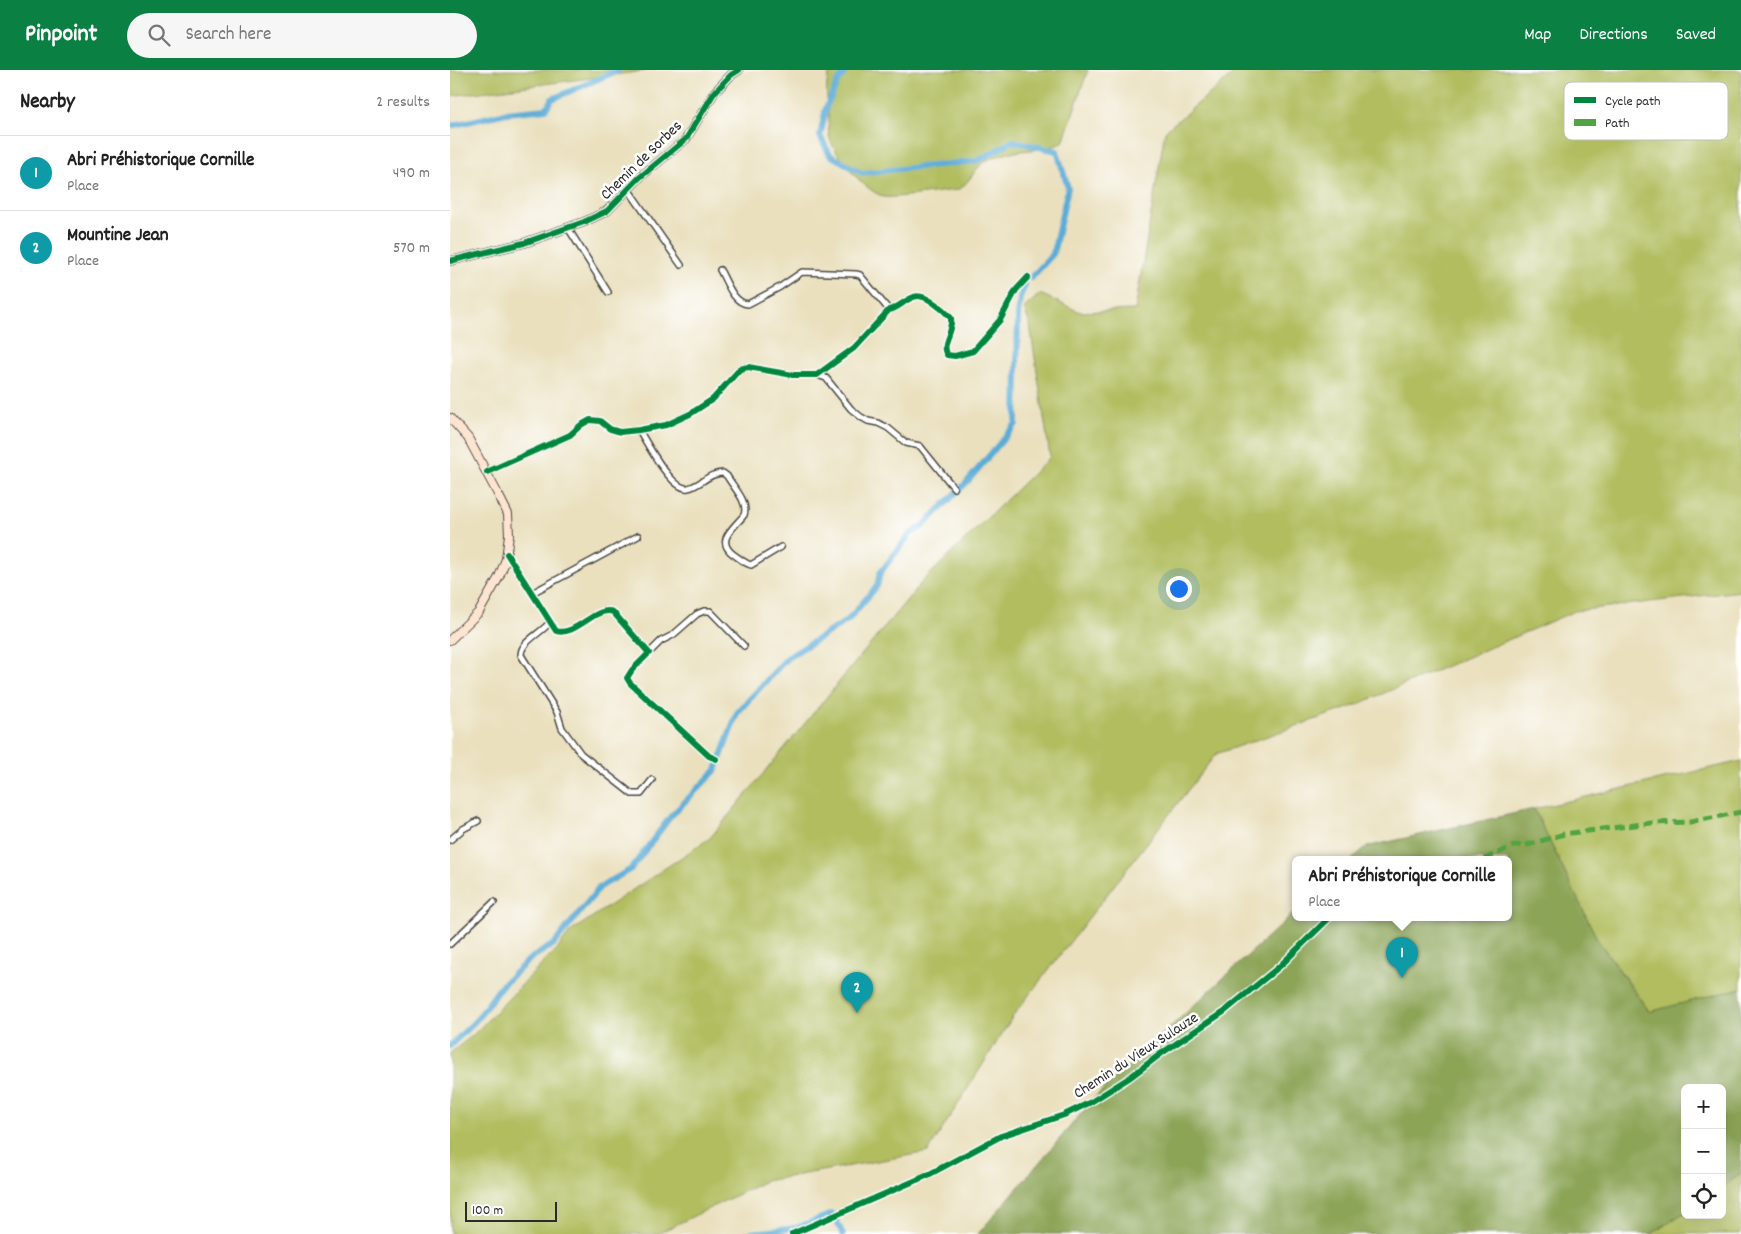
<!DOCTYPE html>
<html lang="en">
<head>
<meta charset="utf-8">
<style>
  :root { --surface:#fff; --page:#f6f6f6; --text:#222; --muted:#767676; --line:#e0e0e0; --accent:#0b8043 }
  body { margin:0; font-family:Dekko,sans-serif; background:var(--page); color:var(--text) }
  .controls { position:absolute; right:15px; bottom:15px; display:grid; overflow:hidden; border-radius:8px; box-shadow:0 5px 20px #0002 }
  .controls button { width:45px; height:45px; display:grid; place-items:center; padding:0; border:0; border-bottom:1px solid var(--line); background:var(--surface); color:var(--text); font:25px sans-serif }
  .scale { position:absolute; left:15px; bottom:12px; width:92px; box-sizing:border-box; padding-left:5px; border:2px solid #2b2b2b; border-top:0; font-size:14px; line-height:18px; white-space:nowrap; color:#2b2b2b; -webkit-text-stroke:4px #fff; paint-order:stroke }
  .you { position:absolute; left:728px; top:518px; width:18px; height:18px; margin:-12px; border:4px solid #fff; border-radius:50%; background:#1a73e8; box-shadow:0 0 0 8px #1a73e833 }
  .badge { display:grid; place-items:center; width:32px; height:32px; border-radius:50%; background:var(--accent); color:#fff; font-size:16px; font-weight:700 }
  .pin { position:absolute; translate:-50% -41px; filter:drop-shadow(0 1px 2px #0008) }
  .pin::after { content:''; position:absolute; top:26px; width:18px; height:15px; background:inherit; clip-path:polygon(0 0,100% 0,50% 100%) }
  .popup { position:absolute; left:842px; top:786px; width:220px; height:65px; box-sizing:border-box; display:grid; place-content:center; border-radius:8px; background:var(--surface); filter:drop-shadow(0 1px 4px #0005); font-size:16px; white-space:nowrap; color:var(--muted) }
  .popup b { font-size:19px; color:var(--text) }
  .popup::after { content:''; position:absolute; left:50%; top:100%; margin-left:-10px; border:10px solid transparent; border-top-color:var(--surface) }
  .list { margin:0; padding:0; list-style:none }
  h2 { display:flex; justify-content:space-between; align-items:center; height:65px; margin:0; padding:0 20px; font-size:21px }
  h2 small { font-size:16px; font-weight:400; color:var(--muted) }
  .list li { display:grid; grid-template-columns:32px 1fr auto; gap:15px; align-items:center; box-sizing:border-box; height:75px; padding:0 20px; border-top:1px solid var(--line) }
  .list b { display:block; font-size:19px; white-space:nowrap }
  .list p { margin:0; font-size:16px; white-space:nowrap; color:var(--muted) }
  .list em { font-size:16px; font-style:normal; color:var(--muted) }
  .icon { flex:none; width:28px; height:28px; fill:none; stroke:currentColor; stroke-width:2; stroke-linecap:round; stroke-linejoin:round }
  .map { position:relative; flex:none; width:1291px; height:1164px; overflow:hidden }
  header { display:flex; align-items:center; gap:30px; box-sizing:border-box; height:70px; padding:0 25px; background:var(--accent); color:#fff }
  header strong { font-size:24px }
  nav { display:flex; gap:28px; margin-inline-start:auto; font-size:18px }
  .search { width:350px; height:45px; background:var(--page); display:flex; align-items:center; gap:12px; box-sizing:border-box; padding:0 18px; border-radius:28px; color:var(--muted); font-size:19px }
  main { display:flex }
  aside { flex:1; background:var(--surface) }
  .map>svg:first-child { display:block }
  .green { fill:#b1bd5f; stroke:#6e7445 }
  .forest { fill:#8ca456; stroke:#5c6840 }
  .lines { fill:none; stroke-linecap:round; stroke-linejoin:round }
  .canal { stroke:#5cacd6; stroke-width:6 }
  .street-casing { stroke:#484641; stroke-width:8 }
  .secondary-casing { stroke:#484641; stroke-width:10 }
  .street { stroke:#fff; stroke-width:5 }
  .secondary { stroke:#fde4d1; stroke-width:8 }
  .quiet { stroke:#51a443; stroke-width:5; stroke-dasharray:10 5; stroke-linecap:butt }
  .cycleway-casing { stroke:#fff; stroke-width:9 }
  .cycleway { stroke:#00873e; stroke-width:6 }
  .labels { text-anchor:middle; stroke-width:5; stroke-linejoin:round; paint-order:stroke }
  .street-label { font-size:16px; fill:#2b2b2b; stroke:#fff }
  .key { fill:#fff; stroke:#bfbfbf; stroke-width:1 }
  .key-label { font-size:14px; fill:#2b2b2b }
</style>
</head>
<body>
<header>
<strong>Pinpoint</strong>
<div class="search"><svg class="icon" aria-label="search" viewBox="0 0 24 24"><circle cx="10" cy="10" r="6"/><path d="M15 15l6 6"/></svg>Search here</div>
<nav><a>Map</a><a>Directions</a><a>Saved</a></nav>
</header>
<main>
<aside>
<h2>Nearby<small>2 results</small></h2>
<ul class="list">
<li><span class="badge" style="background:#0f9aa8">1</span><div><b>Abri Préhistorique Cornille</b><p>Place</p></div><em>490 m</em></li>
<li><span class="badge" style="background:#0f9aa8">2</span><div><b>Mountine Jean</b><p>Place</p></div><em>570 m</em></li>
</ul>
</aside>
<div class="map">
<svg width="1291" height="1164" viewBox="0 0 1291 1164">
  <rect width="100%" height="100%" fill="#fff"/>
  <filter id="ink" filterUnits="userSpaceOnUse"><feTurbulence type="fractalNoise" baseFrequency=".02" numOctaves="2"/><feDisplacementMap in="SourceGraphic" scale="10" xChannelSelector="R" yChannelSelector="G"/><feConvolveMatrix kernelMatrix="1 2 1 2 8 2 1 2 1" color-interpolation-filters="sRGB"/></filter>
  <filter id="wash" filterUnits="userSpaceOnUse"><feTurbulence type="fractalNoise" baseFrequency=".0096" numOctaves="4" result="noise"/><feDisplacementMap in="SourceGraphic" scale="20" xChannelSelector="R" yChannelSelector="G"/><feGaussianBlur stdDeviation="1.12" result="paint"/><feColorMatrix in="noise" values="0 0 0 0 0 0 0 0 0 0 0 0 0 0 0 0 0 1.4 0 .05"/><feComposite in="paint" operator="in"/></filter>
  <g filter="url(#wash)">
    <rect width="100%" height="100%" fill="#eae0be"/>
    <path class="green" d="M0 0H196L195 1 0 26Z
      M381 0H638L613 72C600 80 587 79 571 81 562 82 550 85 541 88 524 95 522 113 507 120 495 121 442 129 434 127 413 119 391 92 381 72 377 63 379 51 378 41 377 26 374 15 381 0Z
      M788 0H1291V521L1125 541 904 636 766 684 565 943 478 1082 315 1111 207 1164H0V983L23 965 109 877 120 862 260 768 471 513 600 387 580 255 574 238 590 224 630 242 685 240 715 61Z
      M1291 691V918L1200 942 1147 869 1084 739Z
      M1291 1104V1164H1201L1235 1142V1145H1272V1117Z"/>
    <path class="forest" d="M1084 739 1147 869 1199 942 1291 918V1104L1272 1117V1018H1235V1142L1201 1164H528L648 1024 846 841V847H1058V789H902L916 777Z"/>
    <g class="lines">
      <path class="canal" d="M397 0 388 11 376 38 370 66 380 85 412 103 527 91 563 71 607 81 618 118 603 184 581 208
        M0 56 56 43 96 39 102 29 169 0
        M0 976 28 948 51 916 81 888 104 874 150 817 181 799 221 746 266 700 287 643 337 588 398 550 427 516 430 503 460 464 472 457 517 412 566 354 568 246 570 227 575 215
        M387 1152 393 1164
        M295 1164 346 1158 382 1144"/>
    </g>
  </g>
  <g filter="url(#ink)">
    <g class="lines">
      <g class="street-casing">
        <path id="street" d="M178 119 231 195
          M118 158 158 222
          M270 200C277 212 283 233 298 234L330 217 352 202 406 204 410 205 439 240
          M367 305 376 308 401 339 411 347 418 351 428 353 438 358 456 373 470 376 504 418
          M189 360C197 373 222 421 238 418 250 416 258 403 273 403L277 406C283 417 299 432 294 445 284 458 265 470 283 484 289 488 294 493 301 495L331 477
          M37 402 120 365 131 355 140 350 150 351 160 359 170 362 189 360 216 355 240 344 263 329 290 299 298 297 343 305H367L404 278 439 240C449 238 454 230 464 227 474 222 495 241 501 248 503 263 489 274 497 285L505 286 523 281 550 250 566 220 578 207
          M57 484 106 561C126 567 146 535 163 542L199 583 182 600 177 608 180 613 259 686 266 689
          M82 523 188 466
          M100 552C92 563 71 571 71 585L107 642 112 658 131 684 182 724H191L202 710
          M199 583 211 571 223 565 247 544 254 541H260L294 576
          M0 770 13 759 28 751
          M0 874 44 832
          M342 1164 476 1106 551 1066 614 1045 641 1032 679 1008 712 983 775 941 830 896 880 847"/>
      </g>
      <g class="secondary-casing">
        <path id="secondary" d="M0 191 74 173 134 152 157 141 189 108 236 69 264 23 281 5 289 0
          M0 348 18 368 50 428 58 444 59 465 56 489 49 507 29 542 0 570"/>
      </g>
      <use href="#street" class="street"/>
      <use href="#secondary" class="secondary"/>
      <path class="quiet" d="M1034 789 1066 775 1074 776 1114 764 1201 753 1241 752 1291 742"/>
      <g class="cycleway-casing">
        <path id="cycleway" d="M0 191 74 173 134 152 157 141 189 108 236 69 264 23 281 5 289 0
          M37 402 120 365 131 355 140 350 150 351 160 359 170 362 189 360 216 355 240 344 263 329 290 299 298 297 343 305H367L404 278 439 240C449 238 454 230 464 227 474 222 495 241 501 248 503 263 489 274 497 285L505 286 523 281 550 250 566 220 578 207
          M57 484 106 561C126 567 146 535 163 542L199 583 182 600 177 608 180 613 259 686 266 689
          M342 1164 476 1106 551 1066 614 1045 641 1032 679 1008 712 983 775 941 830 896 880 847"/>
      </g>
      <use href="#cycleway" class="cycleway"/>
    </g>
  </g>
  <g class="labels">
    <g class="street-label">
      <text transform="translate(190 89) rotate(-44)" y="6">Chemin de Sorbes</text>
      <text transform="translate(685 984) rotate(-33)" y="6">Chemin du Vieux Sulauze</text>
    </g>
  </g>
  <rect x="1114" y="12" width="164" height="58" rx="8" class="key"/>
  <rect x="1124" y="27" width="22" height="6" fill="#00873e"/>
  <rect x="1124" y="49" width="22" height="7" fill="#51a443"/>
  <g class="key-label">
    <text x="1155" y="35">Cycle path</text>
    <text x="1155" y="57">Path</text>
  </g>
</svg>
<div class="controls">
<button>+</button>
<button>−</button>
<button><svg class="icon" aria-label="locate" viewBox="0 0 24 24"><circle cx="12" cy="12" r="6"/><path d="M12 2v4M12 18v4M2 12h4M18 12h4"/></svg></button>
</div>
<div class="scale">100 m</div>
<div class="you"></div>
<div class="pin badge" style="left:952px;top:908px;background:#0f9aa8">1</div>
<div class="popup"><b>Abri Préhistorique Cornille</b>Place</div>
<div class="pin badge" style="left:407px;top:943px;background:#0f9aa8">2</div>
</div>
</main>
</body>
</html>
